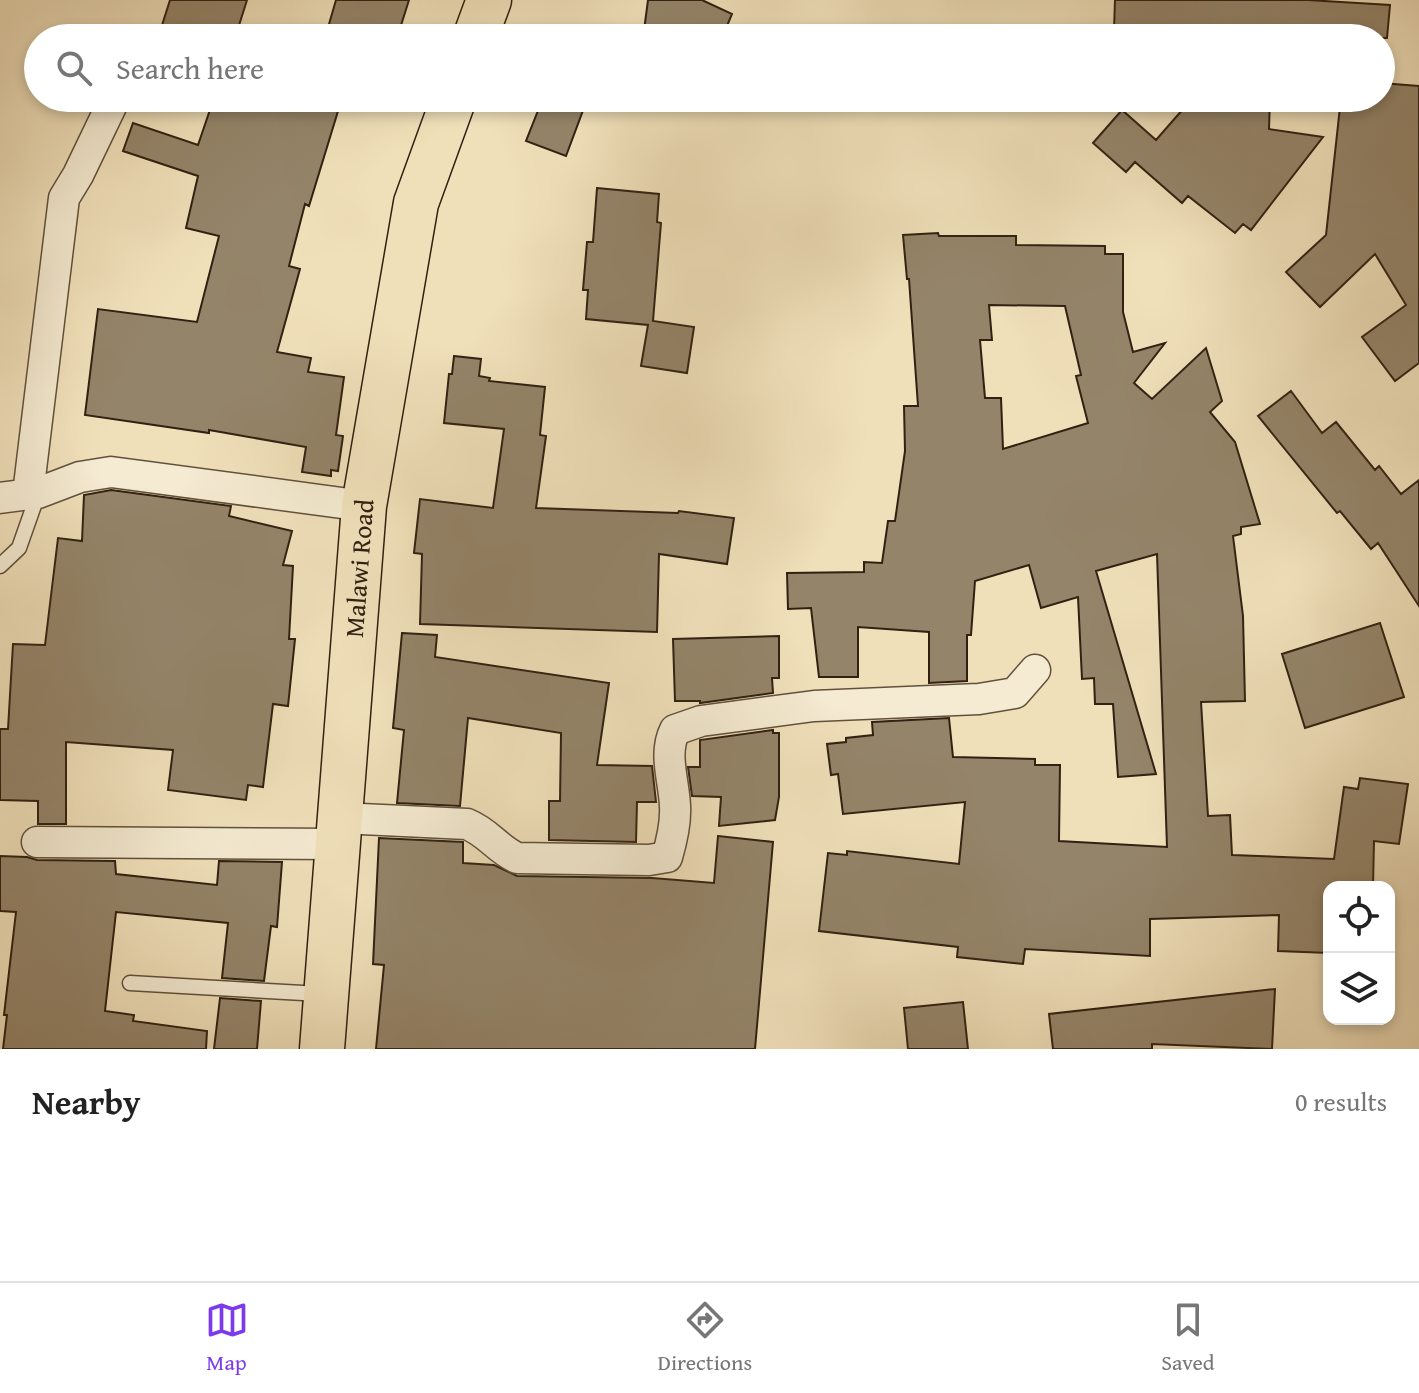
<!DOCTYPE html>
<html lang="en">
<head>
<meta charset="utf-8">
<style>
  :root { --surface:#fff; --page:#f2f2f2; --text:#222; --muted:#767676; --line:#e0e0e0; --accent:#7c3aed }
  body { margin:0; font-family:"Gentium Book Plus",serif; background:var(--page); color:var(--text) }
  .controls { position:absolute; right:24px; bottom:24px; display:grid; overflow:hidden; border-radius:16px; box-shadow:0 4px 12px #0003 }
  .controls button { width:72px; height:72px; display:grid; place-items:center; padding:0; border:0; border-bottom:2px solid var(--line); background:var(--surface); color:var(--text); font:40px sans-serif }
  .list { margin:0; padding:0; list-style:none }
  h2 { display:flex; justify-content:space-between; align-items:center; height:104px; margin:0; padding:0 32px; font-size:34px }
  h2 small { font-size:26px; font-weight:400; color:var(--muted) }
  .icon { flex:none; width:44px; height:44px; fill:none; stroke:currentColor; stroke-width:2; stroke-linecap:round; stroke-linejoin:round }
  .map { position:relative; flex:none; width:1419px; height:1049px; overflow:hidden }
  .search { position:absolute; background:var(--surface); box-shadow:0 4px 12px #0003; left:24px; right:24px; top:24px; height:88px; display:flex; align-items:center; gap:20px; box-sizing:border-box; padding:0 28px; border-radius:44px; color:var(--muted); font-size:30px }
  .sheet { height:232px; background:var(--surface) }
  nav { display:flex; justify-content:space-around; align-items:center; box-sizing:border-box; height:112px; border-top:2px solid var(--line); background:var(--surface); font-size:22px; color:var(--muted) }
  nav a { display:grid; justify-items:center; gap:4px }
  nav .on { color:var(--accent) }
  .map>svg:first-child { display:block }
  .building { fill:#948469; stroke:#312112; stroke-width:2; fill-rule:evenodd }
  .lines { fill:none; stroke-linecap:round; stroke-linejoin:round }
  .lane-casing { stroke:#61513c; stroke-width:17 }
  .street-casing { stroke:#61513c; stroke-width:33 }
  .primary-casing { stroke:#312112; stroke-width:47 }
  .lane { stroke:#f5ebd2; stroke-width:14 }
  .street { stroke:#f5ebd2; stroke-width:30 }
  .primary { stroke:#f0e0ba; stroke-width:44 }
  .labels { text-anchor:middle; stroke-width:8; stroke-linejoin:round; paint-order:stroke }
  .street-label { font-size:26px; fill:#312112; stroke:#f5ebd2 }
</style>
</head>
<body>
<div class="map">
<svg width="1419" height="1049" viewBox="0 0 1419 1049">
  <rect width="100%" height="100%" fill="#f0e0ba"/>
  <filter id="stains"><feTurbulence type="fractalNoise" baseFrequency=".0025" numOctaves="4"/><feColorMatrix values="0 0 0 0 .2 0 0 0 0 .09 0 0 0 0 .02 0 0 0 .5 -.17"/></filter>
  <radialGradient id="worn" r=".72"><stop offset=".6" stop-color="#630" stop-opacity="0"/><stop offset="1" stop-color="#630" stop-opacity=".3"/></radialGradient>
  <path class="building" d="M170 0H247L235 38H158Z
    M336 0H409L397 38H325Z
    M648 0H702L732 14 722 38H643Z
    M1115 0H1308L1390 5 1387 38H1143V31L1114 30Z
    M1381 83 1419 86V363L1395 381 1362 337 1406 305 1375 254 1320 307 1286 272 1326 235 1341 98H1381Z
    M214 98H342L309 206 305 204 289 266 300 269 277 352 311 358 308 372 344 377 336 435 343 436 338 471 331 470V476L302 472 306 447 209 430V433L85 415 98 309 197 322 219 236 186 228 198 176 123 151 133 123 198 145Z
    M543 98H565L585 105 566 156 526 141Z
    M1184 98H1270L1269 129 1323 137 1251 230 1243 224 1235 233 1188 196 1182 203 1135 162 1126 172 1093 143 1122 110 1156 140 1184 108Z
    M597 188 659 194 657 222 661 223 653 321 694 327 687 373 641 366 648 325 586 319 588 290H583L587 242H593Z
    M938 233 939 236H1016V245L1105 246V254H1123V312L1133 352 1165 343 1134 383 1152 399 1206 348 1222 401 1210 412 1235 442 1260 524 1241 527V534L1233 536 1243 616 1245 701 1201 702 1208 816 1230 815 1232 855 1334 859 1344 787 1358 789 1360 778 1408 784 1399 844 1374 841 1373 887H1329V953L1278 951 1279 915 1150 919V956L1025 949 1023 964 957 957 958 947 819 931 828 853 847 855V851L959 864 965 802 843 814 838 774 831 775 827 744 846 742V738L873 735 872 722 949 718 953 757 1035 759V765H1060L1059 841 1167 847 1157 554 1096 571 1156 774 1118 777 1113 704H1095L1094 678 1082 679 1078 597 1041 608 1029 565 975 581 971 635H967V681L929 683V632L858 627V677H819L811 608 788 609 787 573 864 572V562L882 563 888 521H895L905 451 904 406H918L909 279H907L903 235ZM989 305 1065 306 1081 375 1076 376 1088 423 1003 449 1001 398H985L980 340H992Z
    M454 356 481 359 479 376 490 378 489 381 545 387 540 435 546 436 536 508 678 513 679 511 734 518 727 564 659 554 657 632 420 624 422 554 414 553 420 499 493 508 504 429 444 423 449 374H452Z
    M1291 391 1322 433 1336 422 1375 470 1379 466 1401 494 1419 480V606L1378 543 1371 549 1340 511 1337 513 1258 416Z
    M111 490 231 506 229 516 292 531 283 565 293 566 289 639H295L288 706 273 704 263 787 248 785 246 800 168 790 173 750 66 742V824H38V801L0 800V729H8L13 644 45 645 58 538 82 541 84 495Z
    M1380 623 1404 697 1305 728 1282 654Z
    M402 633 437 635 435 657 609 683 597 765 652 766 656 802H637L636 842 549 840V801H560L561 733 468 718 460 806 397 803 404 730 393 728Z
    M779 636V678H772L773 693 700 703V701H675L673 639Z
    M773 730V733H779V797L775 820 719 826 721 797 692 796 688 767H700V740Z
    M718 836 773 842 755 1049H376L384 965 373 964 379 838 463 842V863L494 865 517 876 652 878 714 883Z
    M0 856 27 857 37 860 115 861 116 874 217 885 219 861 282 862 277 927 271 926 264 981 222 978 228 923 116 912 105 1011 134 1015 133 1021 207 1031 206 1049H3L7 1015H4L16 912 0 911Z
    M1275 989 1272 1049 1152 1044V1049H1053L1049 1014Z
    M220 998 261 1001 257 1049H214Z
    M963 1002 968 1049H908L904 1008Z"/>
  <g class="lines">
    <g class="lane-casing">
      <path id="lane" d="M0 566 19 548 38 494
        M130 983 321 994"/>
    </g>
    <g class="street-casing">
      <path id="street" d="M28 494 64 198 78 175 115 98
        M0 498 38 493 80 477 111 472 364 506
        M340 818 467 824C489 833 496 848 517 858L649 860 667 857C672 840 676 823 675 806 674 780 663 754 675 730L701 721 814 706 979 699 1015 693 1035 670
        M37 842 338 844"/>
    </g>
    <g class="primary-casing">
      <g id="primary">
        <path d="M475 38 489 0"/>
        <path id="s1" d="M322 1049 364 506 416 203 454 98"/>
      </g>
    </g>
    <use href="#lane" class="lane"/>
    <use href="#street" class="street"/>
    <use href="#primary" class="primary"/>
  </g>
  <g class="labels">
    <g class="street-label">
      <text dy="9" stroke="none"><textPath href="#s1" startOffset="482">Malawi Road</textPath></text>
    </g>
  </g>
  <rect width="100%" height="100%" filter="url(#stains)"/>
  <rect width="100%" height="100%" fill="url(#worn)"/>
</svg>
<div class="controls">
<button><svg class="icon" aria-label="locate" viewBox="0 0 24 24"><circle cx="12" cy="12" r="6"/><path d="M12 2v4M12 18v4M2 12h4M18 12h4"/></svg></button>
<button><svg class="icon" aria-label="layers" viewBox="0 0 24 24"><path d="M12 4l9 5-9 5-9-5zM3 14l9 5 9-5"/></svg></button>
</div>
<div class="search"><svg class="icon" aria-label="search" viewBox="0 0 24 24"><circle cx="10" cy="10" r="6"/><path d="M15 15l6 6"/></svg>Search here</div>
</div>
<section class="sheet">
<h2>Nearby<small>0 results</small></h2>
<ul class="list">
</ul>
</section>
<nav>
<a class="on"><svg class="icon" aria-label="map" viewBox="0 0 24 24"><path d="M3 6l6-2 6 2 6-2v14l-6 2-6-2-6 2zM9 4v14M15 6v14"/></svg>Map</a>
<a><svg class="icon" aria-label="directions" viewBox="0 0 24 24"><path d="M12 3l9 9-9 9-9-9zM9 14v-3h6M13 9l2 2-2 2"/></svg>Directions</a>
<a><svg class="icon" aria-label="saved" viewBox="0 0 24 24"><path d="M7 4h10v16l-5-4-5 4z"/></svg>Saved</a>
</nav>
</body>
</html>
